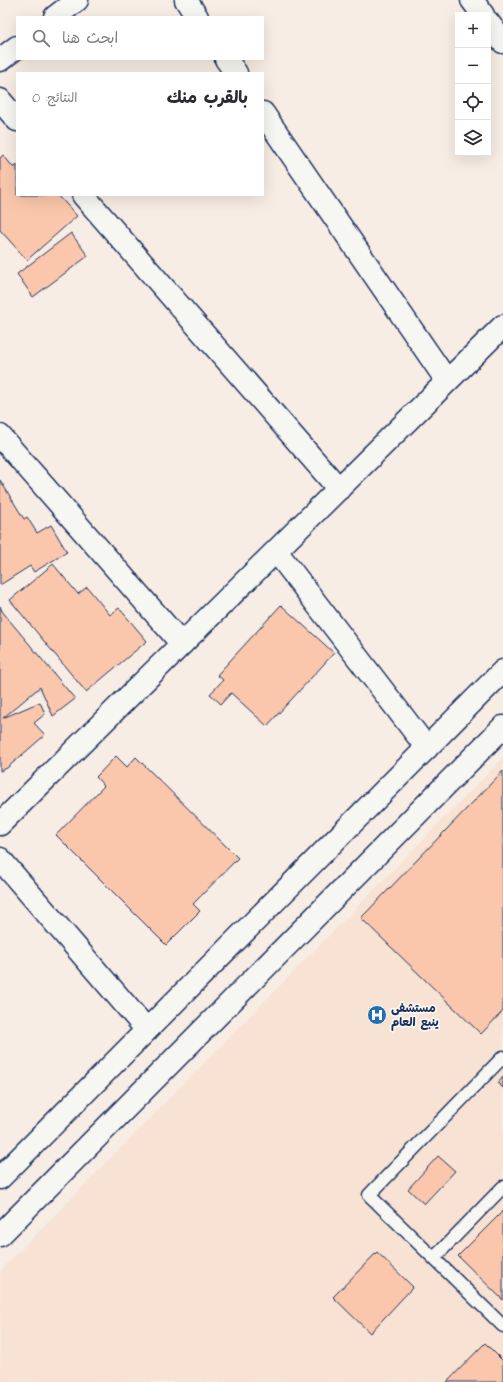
<!DOCTYPE html>
<html lang="ar">
<head>
<meta charset="utf-8">
<style>
  :root { --surface:#fff; --page:#f7f7f7; --text:#2b2b33; --muted:#7c7c81; --line:#e1e1e2 }
  body { margin:0; font-family:"Architects Daughter","Playpen Sans Arabic",sans-serif; background:var(--page); color:var(--text); direction:rtl }
  .controls { position:absolute; right:12px; top:12px; display:grid; overflow:hidden; border-radius:0px; box-shadow:0 4px 16px #0002 }
  .controls button { width:36px; height:36px; display:grid; place-items:center; padding:0; border:0; border-bottom:1px solid var(--line); background:var(--surface); color:var(--text); font:20px sans-serif }
  .list { margin:0; padding:0; list-style:none }
  h2 { display:flex; justify-content:space-between; align-items:center; height:52px; margin:0; padding:0 16px; font-size:17px }
  h2 small { font-size:13px; font-weight:400; color:var(--muted) }
  .icon { flex:none; width:22px; height:22px; fill:none; stroke:currentColor; stroke-width:2; stroke-linecap:round; stroke-linejoin:round }
  .map { position:relative; flex:none; width:503px; height:1382px; overflow:hidden; direction:ltr }
  .search { position:absolute; background:var(--surface); box-shadow:0 4px 16px #0002; left:16px; top:16px; width:248px; height:44px; display:flex; align-items:center; gap:10px; box-sizing:border-box; padding:0 14px; border-radius:0px; color:var(--muted); font-size:15px }
  .panel { position:absolute; background:var(--surface); box-shadow:0 4px 16px #0002; left:16px; top:72px; width:248px; height:124px; border-radius:0px; direction:rtl }
  .map>svg:first-child { display:block }
  .built { fill:#f8e2d3 }
  .building { fill:#fbc7ac; stroke:#1b2f5e }
  .lines { fill:none; stroke-linecap:round; stroke-linejoin:round }
  .service-casing { stroke:#1b2f5e; stroke-width:15 }
  .minor-casing { stroke:#1b2f5e; stroke-width:25 }
  .secondary-casing { stroke:#1b2f5e; stroke-width:25 }
  .service { stroke:#f6f6f2; stroke-width:12 }
  .minor { stroke:#f6f6f2; stroke-width:22 }
  .secondary { stroke:#f6f6f2; stroke-width:22 }
  .labels { text-anchor:middle; stroke-width:3.5; stroke-linejoin:round; paint-order:stroke }
  .poi-label { font-size:12px; font-weight:bold; fill:#1b2f5e; stroke:#f6f6f2; text-anchor:start }
</style>
</head>
<body>
<div class="map">
<svg width="503" height="1382" viewBox="0 0 503 1382">
  <rect width="100%" height="100%" fill="#f7ede4"/>
  <filter id="ink" filterUnits="userSpaceOnUse"><feTurbulence type="fractalNoise" baseFrequency=".025" numOctaves="2"/><feDisplacementMap in="SourceGraphic" scale="8" xChannelSelector="R" yChannelSelector="G"/><feConvolveMatrix kernelMatrix="1 2 1 2 8 2 1 2 1" color-interpolation-filters="sRGB"/></filter>
  <g filter="url(#ink)">
    <path class="built" d="M503 758V1382H0V1271Z"/>
    <path class="building" d="M3 155 14 168 17 165V195H58L77 216 27 260 0 230V158Z
      M71 233 88 256 33 297 17 274Z
      M0 480 24 519 27 517 37 533 51 525 67 552 34 572 30 566 0 585Z
      M53 564 78 594 87 587 110 615 119 608 147 641 86 692 10 600Z
      M281 605 334 653 267 726 231 693 221 704 210 694 223 680 217 675Z
      M0 606 2 611 10 621 75 699 53 716 40 687 3 718 40 702 45 714 34 723 45 735 7 768 0 771Z
      M116 756 127 767 136 757 238 858 193 904 200 911 166 945 56 835 104 786 96 777Z
      M503 771V1011L481 1034 361 918Z
      M503 1077V1088L498 1083Z
      M438 1156 455 1171 424 1204 408 1189Z
      M503 1211V1300L458 1256Z
      M377 1252 413 1287 370 1333 333 1297Z
      M485 1343 503 1361V1382H447Z"/>
    <g class="lines">
      <g class="service-casing">
        <path id="service" d="M503 1057 369 1195 503 1326
          M434 1258 503 1187"/>
      </g>
      <g class="minor-casing">
        <path id="minor" d="M186 0 197 17
          M55 17 77 0
          M226 59 236 73
          M0 60 17 47
          M0 100 17 120
          M263 113 447 381
          M83 195 339 489
          M0 436 182 644
          M276 551 427 748
          M0 824 503 326
          M0 859 147 1030
          M0 1178 503 671
          M0 1235 503 727"/>
      </g>
      <g class="secondary-casing">
        <path id="secondary" d="M472 0 483 15
          M488 22 503 42"/>
      </g>
      <use href="#service" class="service"/>
      <use href="#minor" class="minor"/>
      <use href="#secondary" class="secondary"/>
    </g>
  </g>
  <defs>
    <g id="hospital-disc" transform="scale(1)"><circle r="9.5" fill="#1f6fb2" stroke="#f6f6f2"/><path d="M-5-5h3v3.5h4V-5h3V5h-3V1.5h-4V5h-3Z" fill="#fff"/></g>
  </defs>
  <g fill-rule="evenodd">
    <use href="#hospital-disc" x="377" y="1015"/>
  </g>
  <g class="labels">
    <g class="poi-label">
      <text x="391" y="1012">مستشفى<tspan x="391" dy="14">ينبع العام</tspan></text>
    </g>
  </g>
</svg>
<div class="controls">
<button>+</button>
<button>−</button>
<button><svg class="icon" aria-label="locate" viewBox="0 0 24 24"><circle cx="12" cy="12" r="6"/><path d="M12 2v4M12 18v4M2 12h4M18 12h4"/></svg></button>
<button><svg class="icon" aria-label="layers" viewBox="0 0 24 24"><path d="M12 4l9 5-9 5-9-5zM3 14l9 5 9-5"/></svg></button>
</div>
<div class="search"><svg class="icon" aria-label="search" viewBox="0 0 24 24"><circle cx="10" cy="10" r="6"/><path d="M15 15l6 6"/></svg>ابحث هنا</div>
<section class="panel">
<h2>بالقرب منك<small>النتائج: 0</small></h2>
<ul class="list">
</ul>
</section>
</div>
</body>
</html>
